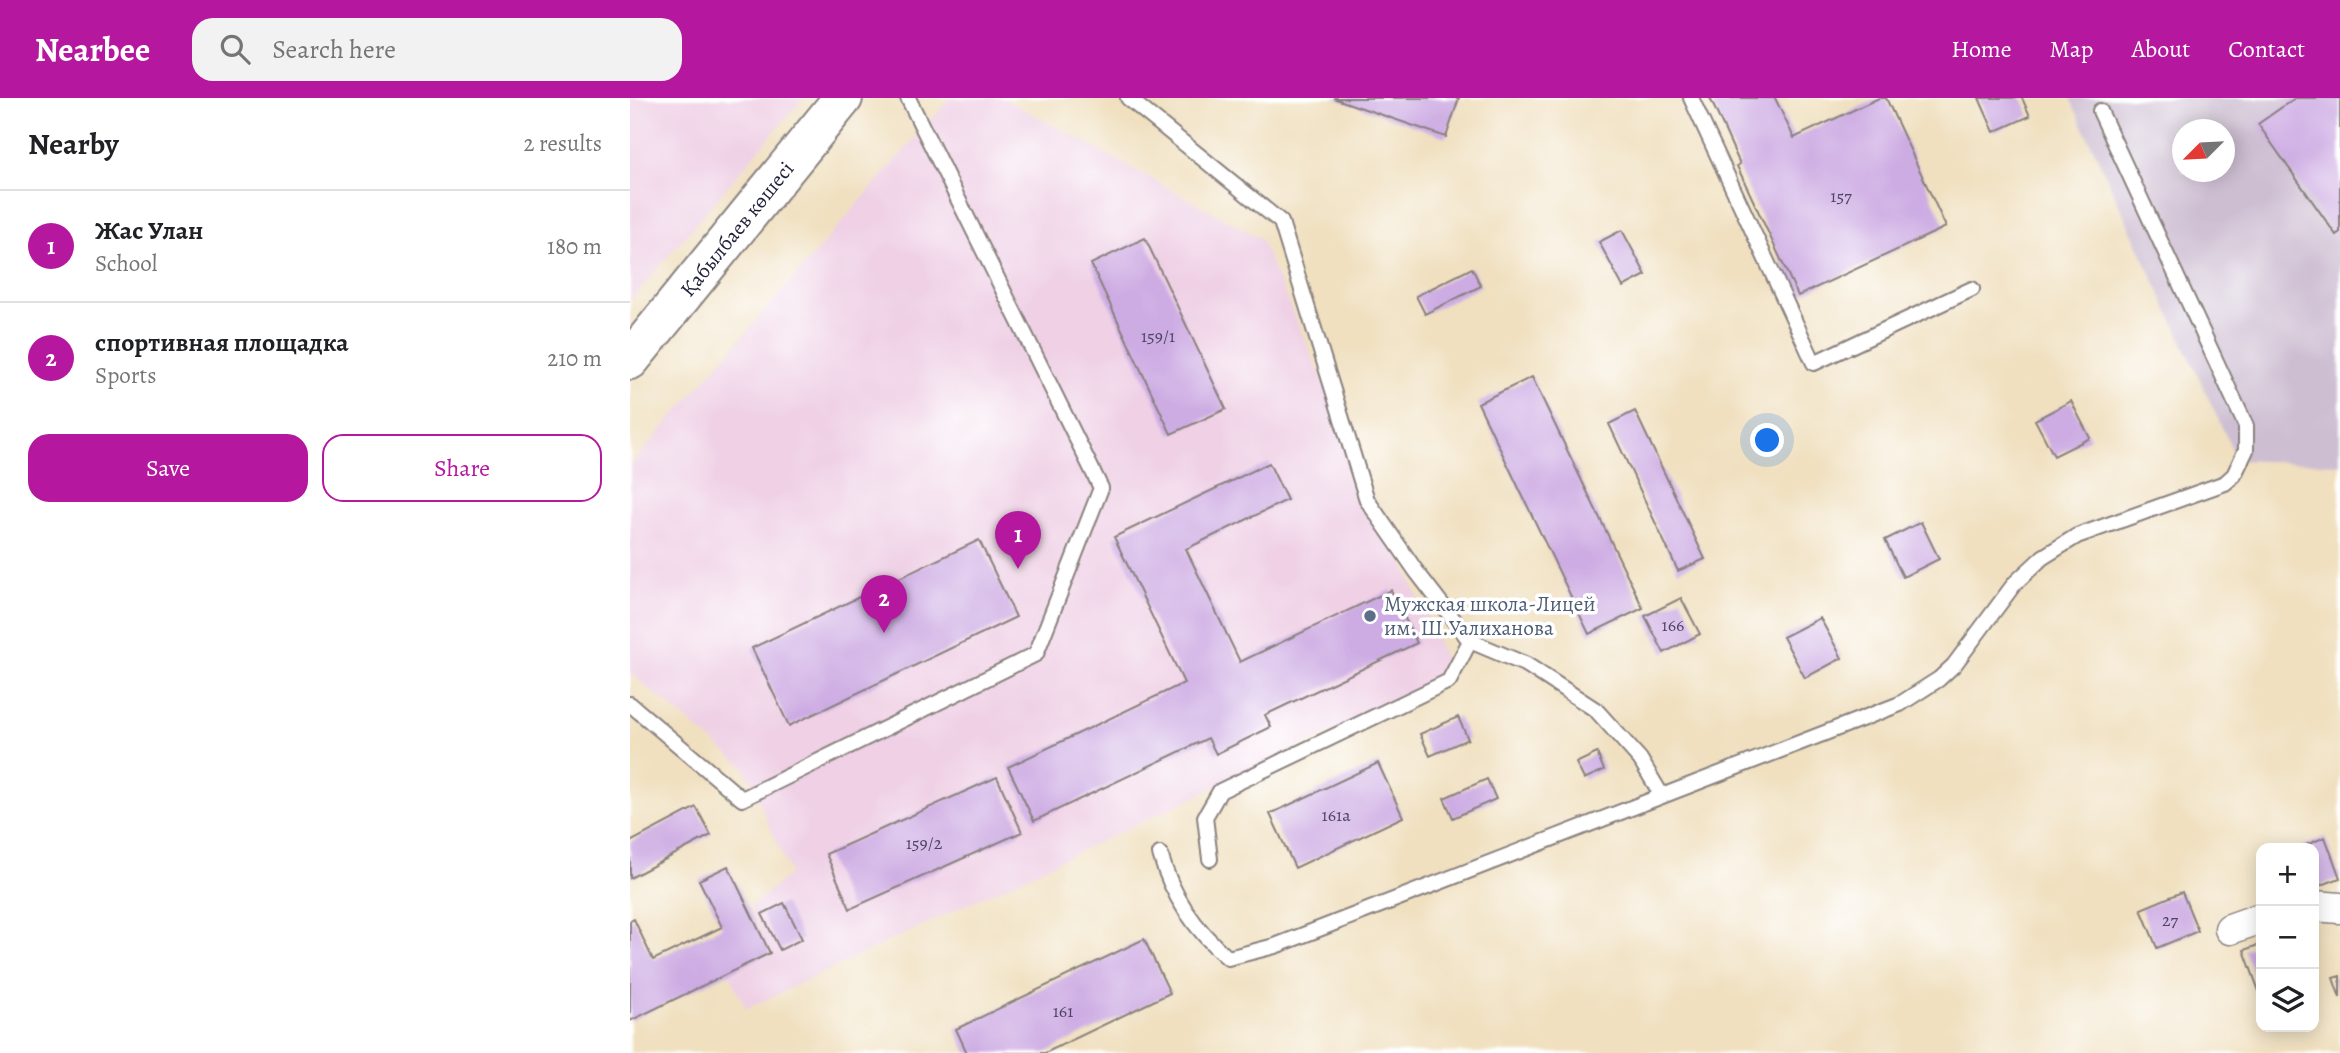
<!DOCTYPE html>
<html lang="en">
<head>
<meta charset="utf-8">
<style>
  :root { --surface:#fff; --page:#f2f2f2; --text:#202124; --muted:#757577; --line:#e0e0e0; --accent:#b5179e }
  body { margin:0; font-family:Alegreya,serif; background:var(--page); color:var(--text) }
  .controls { position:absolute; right:21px; bottom:21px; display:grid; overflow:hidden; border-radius:14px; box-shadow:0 4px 18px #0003 }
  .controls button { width:63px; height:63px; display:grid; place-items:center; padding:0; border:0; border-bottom:2px solid var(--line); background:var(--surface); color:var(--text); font:35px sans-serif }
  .compass { position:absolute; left:1542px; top:21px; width:63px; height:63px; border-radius:50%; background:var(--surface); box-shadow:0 4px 18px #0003; rotate:246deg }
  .you { position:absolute; left:1138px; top:343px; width:24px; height:24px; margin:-18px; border:5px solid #fff; border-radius:50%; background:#1a73e8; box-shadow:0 0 0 10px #1a73e833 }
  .badge { display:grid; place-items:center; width:46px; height:46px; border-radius:50%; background:var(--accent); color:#fff; font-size:23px; font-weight:700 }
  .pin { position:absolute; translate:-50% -58px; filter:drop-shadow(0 2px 4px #0008) }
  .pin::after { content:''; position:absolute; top:37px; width:24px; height:21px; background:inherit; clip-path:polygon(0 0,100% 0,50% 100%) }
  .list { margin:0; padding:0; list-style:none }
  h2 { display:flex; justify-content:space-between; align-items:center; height:91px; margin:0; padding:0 28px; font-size:30px }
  h2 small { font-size:23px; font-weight:400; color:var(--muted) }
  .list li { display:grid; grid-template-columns:46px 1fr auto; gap:21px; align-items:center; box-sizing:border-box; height:112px; padding:0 28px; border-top:2px solid var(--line) }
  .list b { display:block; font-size:26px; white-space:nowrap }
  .list p { margin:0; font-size:23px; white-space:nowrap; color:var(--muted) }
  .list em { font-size:23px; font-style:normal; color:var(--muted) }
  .actions { display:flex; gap:14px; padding:21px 28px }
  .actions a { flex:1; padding:16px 0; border:2px solid var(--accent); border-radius:21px; text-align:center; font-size:24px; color:var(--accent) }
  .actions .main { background:var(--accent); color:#fff }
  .icon { flex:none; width:38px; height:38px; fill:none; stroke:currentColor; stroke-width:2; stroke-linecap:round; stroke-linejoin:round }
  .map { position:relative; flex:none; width:1710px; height:955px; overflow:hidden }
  header { display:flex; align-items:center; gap:42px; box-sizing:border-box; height:98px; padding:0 35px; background:var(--accent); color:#fff }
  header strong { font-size:33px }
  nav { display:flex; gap:38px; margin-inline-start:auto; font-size:24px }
  .search { width:490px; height:63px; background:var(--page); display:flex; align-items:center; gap:18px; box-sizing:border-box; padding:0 24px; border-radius:21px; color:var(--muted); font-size:26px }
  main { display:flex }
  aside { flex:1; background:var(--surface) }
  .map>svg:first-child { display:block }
  .built { fill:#efd0e5 }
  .industrial { fill:#cdbed2; fill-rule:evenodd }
  .building { fill:#cdace3 }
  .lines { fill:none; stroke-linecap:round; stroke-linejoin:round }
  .service-casing { stroke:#89817e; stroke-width:18 }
  .minor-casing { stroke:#89817e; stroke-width:33 }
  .secondary-casing { stroke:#89817e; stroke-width:42 }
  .service { stroke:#fff; stroke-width:14 }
  .minor { stroke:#fff; stroke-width:30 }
  .secondary { stroke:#fff; stroke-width:38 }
  .service-dot { fill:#5c6f8a; stroke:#fff; stroke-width:2.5 }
  .labels { text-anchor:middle; stroke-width:7; stroke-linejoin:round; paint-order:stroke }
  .number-label { font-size:18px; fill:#4d4465 }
  .street-label { font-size:21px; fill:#22223b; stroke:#fff }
  .service-label { font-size:21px; fill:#4e5e75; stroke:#fff; text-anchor:start }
</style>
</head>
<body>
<header>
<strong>Nearbee</strong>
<div class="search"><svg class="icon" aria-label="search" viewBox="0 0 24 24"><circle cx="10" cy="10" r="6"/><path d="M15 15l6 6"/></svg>Search here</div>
<nav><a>Home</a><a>Map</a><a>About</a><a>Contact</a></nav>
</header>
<main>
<aside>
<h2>Nearby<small>2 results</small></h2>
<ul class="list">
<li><span class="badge">1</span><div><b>Жас Улан</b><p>School</p></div><em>180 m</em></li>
<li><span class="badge">2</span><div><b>спортивная площадка</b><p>Sports</p></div><em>210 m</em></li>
</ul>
<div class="actions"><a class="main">Save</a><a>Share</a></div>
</aside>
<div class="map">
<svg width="1710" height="955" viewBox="0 0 1710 955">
  <rect width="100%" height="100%" fill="#fff"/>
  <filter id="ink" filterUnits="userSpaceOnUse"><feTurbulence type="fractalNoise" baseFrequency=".0143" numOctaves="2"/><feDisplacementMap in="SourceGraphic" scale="14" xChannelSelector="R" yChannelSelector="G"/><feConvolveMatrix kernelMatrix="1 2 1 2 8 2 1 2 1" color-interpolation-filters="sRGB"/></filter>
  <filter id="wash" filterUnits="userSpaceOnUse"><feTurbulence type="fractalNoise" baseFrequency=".00686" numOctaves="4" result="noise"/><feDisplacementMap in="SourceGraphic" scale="28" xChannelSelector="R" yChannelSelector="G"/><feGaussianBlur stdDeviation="1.57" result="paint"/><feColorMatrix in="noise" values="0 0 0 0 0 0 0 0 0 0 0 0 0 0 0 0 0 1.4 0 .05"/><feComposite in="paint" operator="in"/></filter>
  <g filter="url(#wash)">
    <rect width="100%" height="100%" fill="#f0e0c0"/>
    <path class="built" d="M0 0H173L0 203Z
      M320 0H373L630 140 822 577 116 911 99 875 140 855 120 810 160 775 115 670 0 575V368Z"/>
    <path class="industrial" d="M1440 0H1710V366L1607 362ZM1552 32H1594V74H1552Z"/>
    <g id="blocks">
      <path class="building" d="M703 0H829L816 39Z
        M1080 0H1145L1164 40 1249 0H1256L1316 129 1168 198 1107 68 1110 66Z
        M1349 0H1392L1400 18 1364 34Z
        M1665 0H1710V134L1706 137 1628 26Z
        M992 132 1016 177 993 189 969 144Z
        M515 140 596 311 541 336 461 166Z
        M842 170 851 188 795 216 786 198Z
        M902 279 1013 510 959 536 848 305Z
        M1441 303 1460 340 1424 358 1405 322Z
        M1005 313 1075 461 1048 473 979 326Z
        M639 365 657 402 556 451 610 564 761 492 787 545 635 617 641 629 586 656 578 640 404 723 378 669 554 585 484 439Z
        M1291 424 1309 461 1273 479 1255 442Z
        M349 442 386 519 159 628 122 550Z
        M1051 500 1070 536 1034 555 1015 518Z
        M1190 520 1212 560 1175 580 1153 539Z
        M828 619 838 641 800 658 790 636Z
        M967 655 974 672 954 681 946 665Z
        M748 665 773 719 665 770 640 716Z
        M367 679 392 734 220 811 196 756Z
        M857 681 866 701 823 720 814 700Z
        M66 709 81 737 0 780V744Z
        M1695 739 1710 780 1684 790V750H1669Z
        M98 768 140 855 0 923V823L4 821 23 862 92 829 69 782Z
        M1552 794 1568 833 1527 850 1511 811Z
        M154 805 172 841 150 852 132 816Z
        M514 841 540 895 415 955H337L326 931Z
        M1631 846V892L1629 893 1614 852Z
        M1710 878V900L1703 880Z"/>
    </g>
  </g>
  <g filter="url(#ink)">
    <use href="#blocks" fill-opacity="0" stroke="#89817e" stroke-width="2"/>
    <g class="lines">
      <g class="service-casing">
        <path id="service" d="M498 0 651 124 737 402 786 473 840 543 897 567 966 612 1010 661 1032 698 645 848 598 860C565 832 542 798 530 756
          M1061 0 1184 265 1342 191
          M0 606 112 701 406 556 471 390 278 0
          M1032 698 1270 606 1309 581 1324 567 1385 485 1413 459 1447 438 1595 385 1604 377 1616 352V328L1470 13
          M580 761 575 719 590 693 819 583 840 543"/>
      </g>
      <g class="minor-casing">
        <path id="minor" d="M1684 808 1710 810
          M1600 831 1631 820"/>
      </g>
      <g class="secondary-casing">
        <path id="secondary" d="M0 262 213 0"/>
      </g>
      <use href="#service" class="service"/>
      <use href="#minor" class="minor"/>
      <use href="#secondary" class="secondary"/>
    </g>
  </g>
  <circle class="service-dot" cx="740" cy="518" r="7"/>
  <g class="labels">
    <g class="number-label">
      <text x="1211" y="104">157</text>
      <text x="528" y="244">159/1</text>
      <text x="1043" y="533">166</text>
      <text x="706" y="723">161а</text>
      <text x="294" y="751">159/2</text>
      <text x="1540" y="828">27</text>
      <text x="433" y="919">161</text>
    </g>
    <g class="street-label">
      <text transform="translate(107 131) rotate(-51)" y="7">Қабылбаев көшесі</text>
    </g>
    <g class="service-label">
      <text x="754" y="513">Мужская школа-Лицей<tspan x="754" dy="24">им. Ш.Уалиханова</tspan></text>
    </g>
  </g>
</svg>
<div class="controls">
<button>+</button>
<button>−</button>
<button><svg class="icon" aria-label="layers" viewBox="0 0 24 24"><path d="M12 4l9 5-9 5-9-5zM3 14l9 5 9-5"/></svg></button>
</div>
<svg class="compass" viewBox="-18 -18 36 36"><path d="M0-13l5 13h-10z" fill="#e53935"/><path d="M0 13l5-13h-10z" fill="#757577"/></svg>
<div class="you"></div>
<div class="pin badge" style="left:388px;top:471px">1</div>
<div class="pin badge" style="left:254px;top:535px">2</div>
</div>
</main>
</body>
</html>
